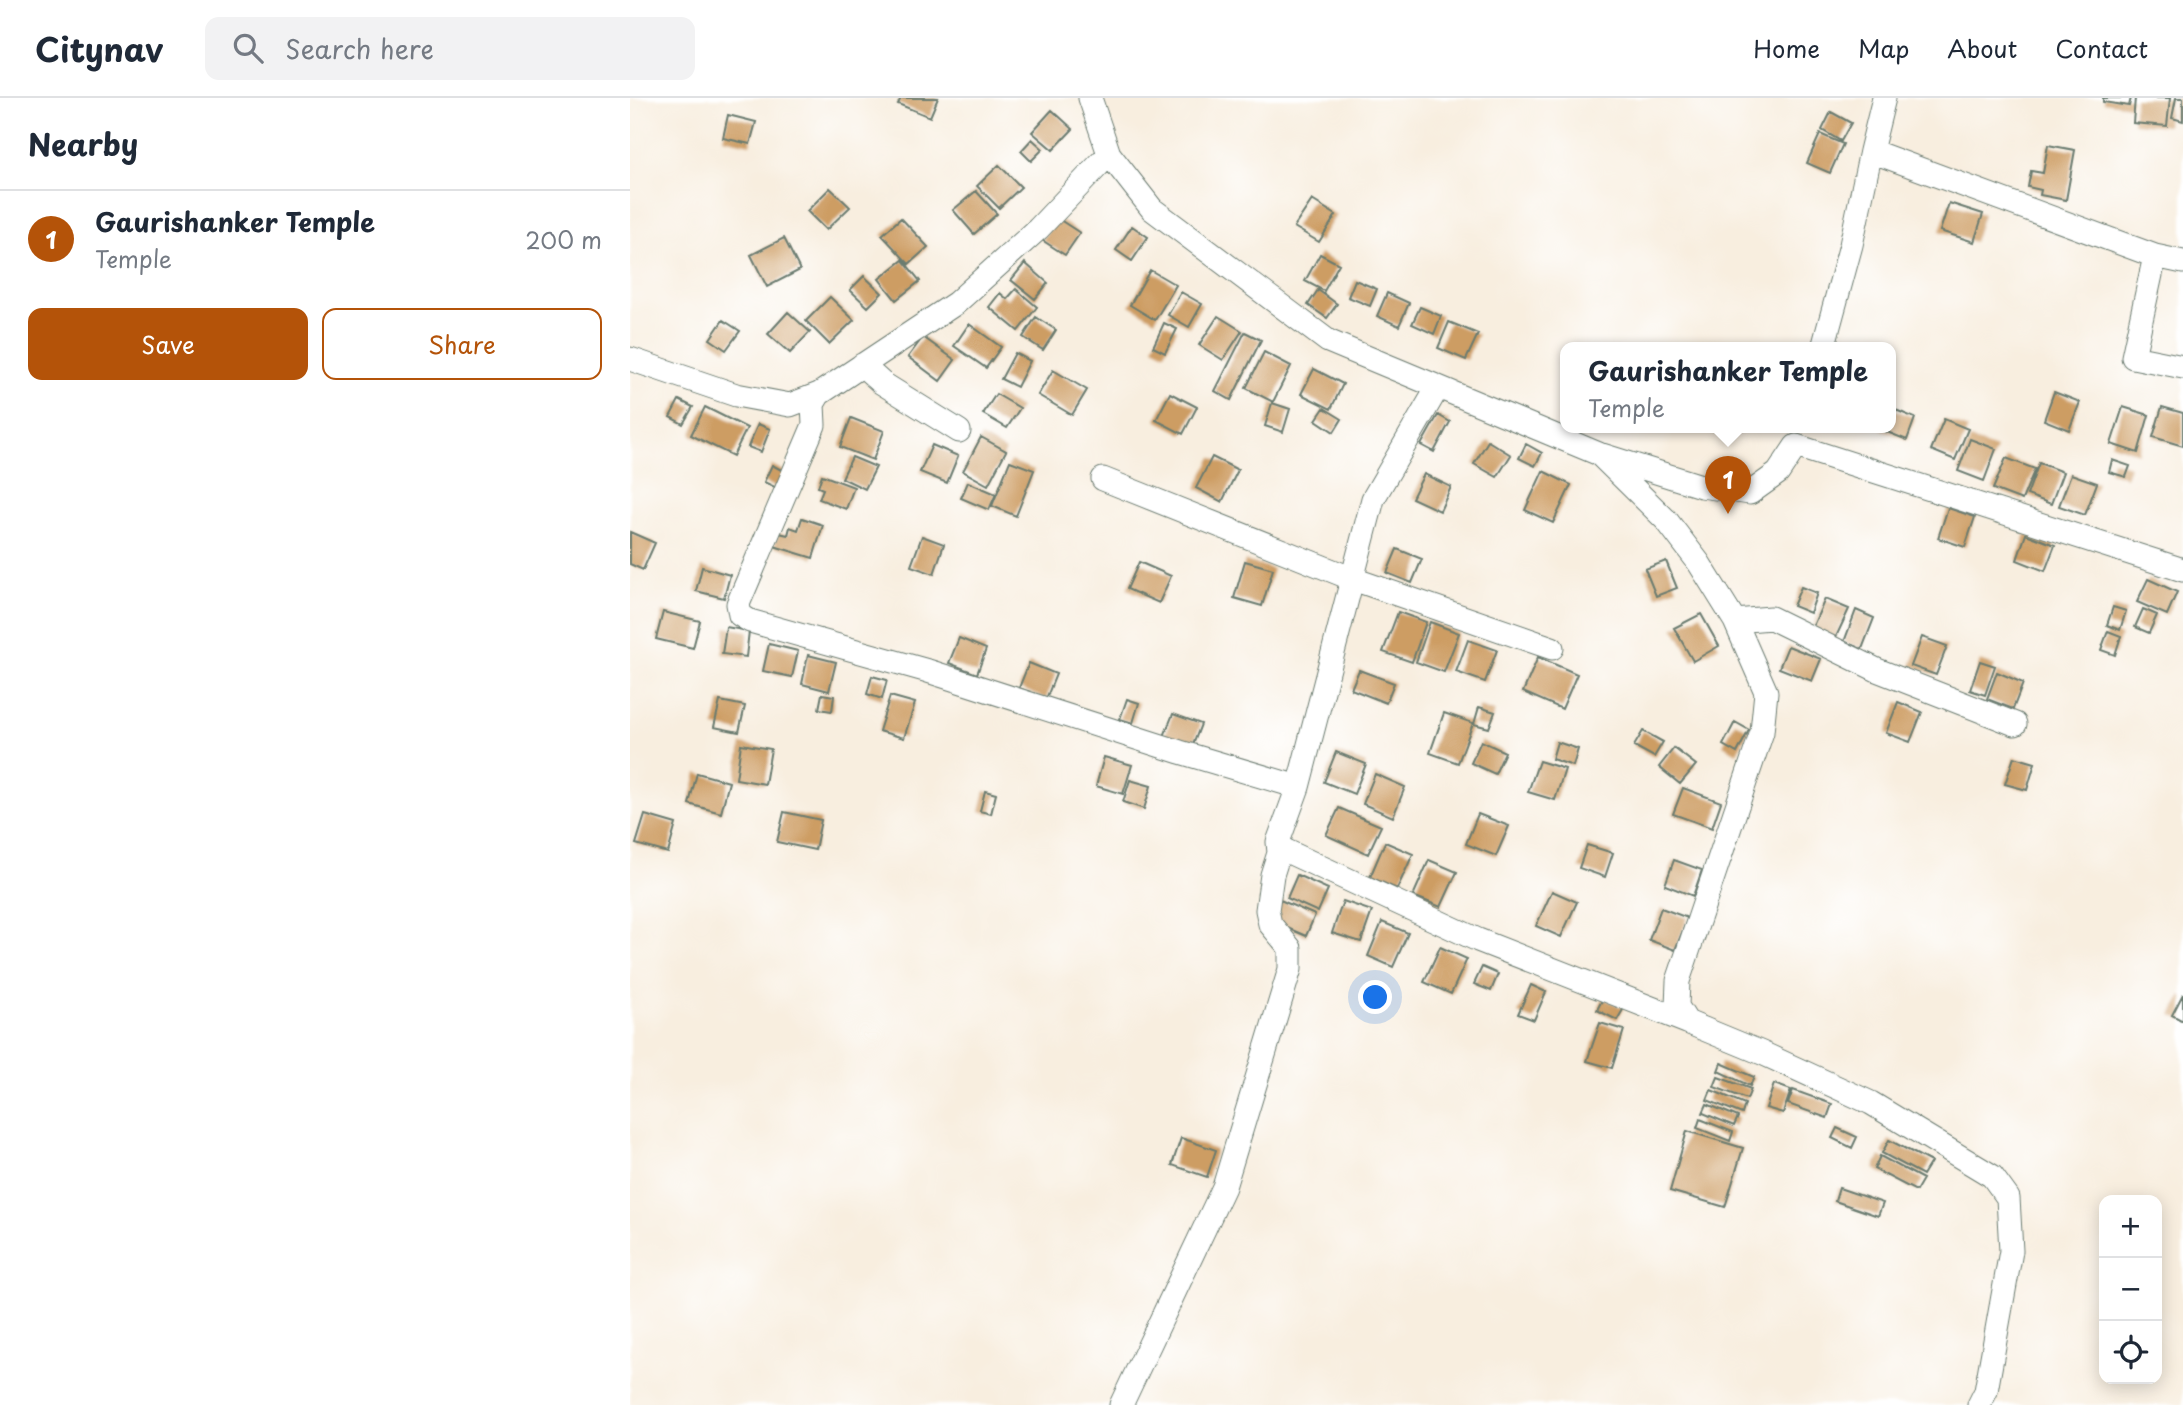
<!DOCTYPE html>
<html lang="en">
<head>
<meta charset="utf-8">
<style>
  :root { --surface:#fff; --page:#f2f2f3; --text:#1f2937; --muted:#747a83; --line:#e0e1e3; --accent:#b45309 }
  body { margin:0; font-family:"Playpen Sans",sans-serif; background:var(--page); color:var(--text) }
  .controls { position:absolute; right:21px; bottom:21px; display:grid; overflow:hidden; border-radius:14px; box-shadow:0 4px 18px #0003 }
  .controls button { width:63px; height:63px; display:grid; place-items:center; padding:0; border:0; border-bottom:2px solid var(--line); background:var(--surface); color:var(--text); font:35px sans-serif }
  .you { position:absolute; left:746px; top:900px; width:24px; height:24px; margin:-18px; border:5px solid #fff; border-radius:50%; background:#1a73e8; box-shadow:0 0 0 10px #1a73e833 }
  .badge { display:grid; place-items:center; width:46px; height:46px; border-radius:50%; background:var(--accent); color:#fff; font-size:23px; font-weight:700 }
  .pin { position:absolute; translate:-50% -58px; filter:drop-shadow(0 2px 4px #0008) }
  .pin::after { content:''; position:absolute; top:37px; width:24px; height:21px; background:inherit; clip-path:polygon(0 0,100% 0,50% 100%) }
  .popup { position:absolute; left:930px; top:244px; width:336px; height:91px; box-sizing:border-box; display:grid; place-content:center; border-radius:14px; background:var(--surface); filter:drop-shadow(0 2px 5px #0005); font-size:23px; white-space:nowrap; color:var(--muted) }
  .popup b { font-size:26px; color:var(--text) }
  .popup::after { content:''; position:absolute; left:50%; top:100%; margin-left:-14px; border:14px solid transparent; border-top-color:var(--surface) }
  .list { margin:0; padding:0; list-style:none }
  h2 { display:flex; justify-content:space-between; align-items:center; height:91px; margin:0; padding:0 28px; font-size:30px }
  h2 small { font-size:23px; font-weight:400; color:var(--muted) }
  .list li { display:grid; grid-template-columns:46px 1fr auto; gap:21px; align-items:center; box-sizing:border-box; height:98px; padding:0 28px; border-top:2px solid var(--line) }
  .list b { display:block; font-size:26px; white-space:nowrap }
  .list p { margin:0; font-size:23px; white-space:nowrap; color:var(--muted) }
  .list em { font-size:23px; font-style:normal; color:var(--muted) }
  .actions { display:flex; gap:14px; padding:21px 28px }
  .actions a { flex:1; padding:16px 0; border:2px solid var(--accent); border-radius:14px; text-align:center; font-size:24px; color:var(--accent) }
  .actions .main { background:var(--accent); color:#fff }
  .icon { flex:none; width:38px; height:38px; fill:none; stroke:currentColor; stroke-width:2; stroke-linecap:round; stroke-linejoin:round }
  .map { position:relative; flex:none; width:1553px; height:1307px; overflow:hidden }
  header { display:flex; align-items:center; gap:42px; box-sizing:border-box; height:98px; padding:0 35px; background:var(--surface); border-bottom:2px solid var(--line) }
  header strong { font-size:33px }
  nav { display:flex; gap:38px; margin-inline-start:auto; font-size:24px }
  .search { width:490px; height:63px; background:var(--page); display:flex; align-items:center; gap:18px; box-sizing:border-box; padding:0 24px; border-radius:14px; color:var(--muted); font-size:26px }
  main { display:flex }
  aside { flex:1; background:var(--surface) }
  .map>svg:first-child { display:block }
  .building { fill:#cd9d63 }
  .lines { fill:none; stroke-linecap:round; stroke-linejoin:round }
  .minor-casing { stroke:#6b7b70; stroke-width:25 }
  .minor { stroke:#fff; stroke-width:23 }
</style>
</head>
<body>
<header>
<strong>Citynav</strong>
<div class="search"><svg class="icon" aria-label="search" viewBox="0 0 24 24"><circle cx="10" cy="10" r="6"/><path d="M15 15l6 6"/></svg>Search here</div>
<nav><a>Home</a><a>Map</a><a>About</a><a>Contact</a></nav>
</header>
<main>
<aside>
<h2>Nearby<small></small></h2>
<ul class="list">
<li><span class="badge">1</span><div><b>Gaurishanker Temple</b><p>Temple</p></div><em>200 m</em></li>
</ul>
<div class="actions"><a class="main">Save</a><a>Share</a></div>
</aside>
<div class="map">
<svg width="1553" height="1307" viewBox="0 0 1553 1307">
  <rect width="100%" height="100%" fill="#fff"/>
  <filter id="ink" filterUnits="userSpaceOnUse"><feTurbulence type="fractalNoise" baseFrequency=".0143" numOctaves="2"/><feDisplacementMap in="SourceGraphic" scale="14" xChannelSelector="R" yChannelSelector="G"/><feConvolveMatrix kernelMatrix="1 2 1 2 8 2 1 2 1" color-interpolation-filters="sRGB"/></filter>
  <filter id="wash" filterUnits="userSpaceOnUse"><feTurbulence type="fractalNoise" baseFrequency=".00686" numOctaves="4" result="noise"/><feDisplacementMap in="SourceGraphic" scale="28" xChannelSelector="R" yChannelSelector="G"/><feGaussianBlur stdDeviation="1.57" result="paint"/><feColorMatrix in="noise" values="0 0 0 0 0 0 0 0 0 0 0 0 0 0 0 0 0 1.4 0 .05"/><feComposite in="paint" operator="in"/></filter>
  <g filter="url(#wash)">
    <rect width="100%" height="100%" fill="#f8eedf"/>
    <g id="blocks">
      <path class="building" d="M271 0H308L300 19 268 6Z
        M1473 0H1501L1499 8 1473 4Z
        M1505 0H1540L1537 28 1503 25Z
        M1546 0H1553V23L1542 20Z
        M422 12 443 31 423 52 402 34Z
        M1201 14 1221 25 1211 43 1192 32Z
        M98 17 126 24 120 46 93 40Z
        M1190 36 1213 46 1200 75 1177 65Z
        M402 41 413 51 401 63 391 53Z
        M1418 47 1445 52 1436 102 1410 97 1411 92 1398 89 1401 73 1413 75Z
        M369 67 391 89 369 110 347 88Z
        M200 90 220 109 196 132 177 113Z
        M346 93 367 116 344 136 323 112Z
        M682 102 706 117 689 144 664 129Z
        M1319 105 1353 116 1344 144 1310 133Z
        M271 120 298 149 279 166 252 137Z
        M427 120 450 135 435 157 412 142Z
        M502 128 518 139 502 163 486 152Z
        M154 140 170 172 137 189 121 157Z
        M690 156 709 166 694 193 675 183Z
        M273 162 290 183 266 202 249 181Z
        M395 165 418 185 405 201 381 182Z
        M520 172 546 187 525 222 500 207Z
        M234 178 252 195 238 209 220 192Z
        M725 182 747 191 740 208 718 199Z
        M386 191 407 209 388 233 359 209 370 195 377 201Z
        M688 192 707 206 697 220 678 207Z
        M551 194 572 206 559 229 538 217Z
        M757 195 779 205 769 228 747 218Z
        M200 199 224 222 199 246 176 223Z
        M790 209 811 218 804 236 782 226Z
        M158 214 180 234 160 255 138 236Z
        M588 218 612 233 593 262 569 247Z
        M406 219 426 232 413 252 393 239Z
        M93 222 110 233 96 252 80 241Z
        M819 224 848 236 836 262 808 250Z
        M534 225 547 231 535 255 523 249Z
        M339 226 371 249 356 270 324 248Z
        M615 234 631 242 601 302 585 293Z
        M293 239 325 262 310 283 278 259Z
        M634 254 661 268 643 304 616 290Z
        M385 255 400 263 387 289 371 281Z
        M684 271 713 286 701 311 671 296Z
        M423 272 457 292 442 317 408 297Z
        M1424 294 1450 304 1439 332 1414 322Z
        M540 295 567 309 553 336 526 322Z
        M366 296 390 310 377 330 353 316Z
        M49 302 63 309 53 326 40 319Z
        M642 305 660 311 653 334 635 328Z
        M75 309 117 330 103 358 61 337Z
        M1493 309 1519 317 1508 355 1481 346Z
        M1532 309 1553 315V348L1523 339Z
        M694 310 712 321 704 334 686 322Z
        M1261 310 1285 320 1277 342 1252 332V330H1261Z
        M808 317 820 324 804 354 791 347Z
        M221 320 254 333 243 362 210 349Z
        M1314 321 1338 331 1325 362 1301 352Z
        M128 326 140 331 131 354 118 349Z
        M351 339 376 353 358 387 333 373Z
        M1340 341 1366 351 1354 383 1328 373Z
        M858 343 881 357 867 379 844 366Z
        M896 346 912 355 905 368 889 360Z
        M302 347 328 358 317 385 290 374Z
        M222 359 246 369 235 391 212 380Z
        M582 359 608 372 592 404 566 390Z
        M1376 360 1405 371 1392 402 1363 391Z
        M1482 362 1500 368 1496 379 1479 374Z
        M380 363 404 372 386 418 362 408Z
        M1409 365 1433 374 1421 406 1397 397Z
        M142 367 159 376 151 392 134 384Z
        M913 373 941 387 923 425 895 412Z
        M794 376 821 389 810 413 782 400Z
        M1441 376 1467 385 1455 417 1429 408Z
        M192 377 224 389 216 411 189 401 193 391 188 389Z
        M338 384 366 396 359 412 331 400Z
        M1318 410 1345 419 1335 449 1308 440Z
        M172 420 193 427 183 460 144 448 149 435 158 437 160 429 168 432Z
        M0 434 25 445 13 472 0 466Z
        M1396 436 1425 447 1415 473 1387 462Z
        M292 438 314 446 304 476 281 468Z
        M767 451 792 461 782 485 757 475Z
        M615 463 643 471 632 508 604 500Z
        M1036 463 1047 490 1026 498 1015 471Z
        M509 464 541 478 529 505 497 491Z
        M72 469 100 477 94 500 66 493Z
        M1518 481 1547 494 1537 517 1507 504Z
        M1171 489 1187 495 1180 515 1163 508Z
        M1195 501 1219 511 1205 541 1182 530Z
        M1483 509 1496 513 1490 532 1477 527Z
        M1513 511 1527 517 1519 535 1505 529Z
        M1226 512 1244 520 1232 551 1214 544Z
        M33 514 70 523 63 550 26 541Z
        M768 514 796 524 782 564 753 554Z
        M1071 516 1089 548 1063 563 1044 530Z
        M800 524 829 535 814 574 786 564Z
        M96 529 119 533 116 559 92 556Z
        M1478 533 1491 538 1485 557 1471 552Z
        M1292 539 1317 548 1306 577 1281 568Z
        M329 540 356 551 347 576 319 565Z
        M838 542 867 552 855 584 826 574Z
        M139 546 168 553 162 579 133 573Z
        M1158 548 1191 561 1182 583 1149 570Z
        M178 557 206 564 199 593 172 586Z
        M908 559 947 576 932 611 893 594Z
        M1350 563 1365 568 1355 597 1340 592Z
        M399 565 426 576 416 601 389 590Z
        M729 572 764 585 756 605 721 591Z
        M1367 574 1393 585 1383 611 1357 601Z
        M242 578 257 582 252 601 237 596Z
        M192 596 204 598 202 613 189 611Z
        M260 598 285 605 274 640 249 633Z
        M497 601 509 605 503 625 490 621Z
        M90 603 115 608 109 634 84 629Z
        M1268 604 1292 614 1280 644 1256 635Z
        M849 609 865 614 859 630 844 626Z
        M814 615 843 625 828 665 800 655Z
        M543 616 571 626 561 652 533 641Z
        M1105 624 1119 632 1107 655 1093 647Z
        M1013 633 1033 644 1024 659 1004 648Z
        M851 643 875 654 865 676 841 665Z
        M927 644 948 651 943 668 922 661Z
        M111 646 141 651 135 686 106 681Z
        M1044 650 1066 667 1050 686 1029 669Z
        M706 654 736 666 724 696 694 684Z
        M474 659 502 667 493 696 466 688Z
        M1384 659 1405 665 1397 692 1375 686Z
        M909 663 935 671 925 702 898 694Z
        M67 675 99 684 91 715 59 706Z
        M745 676 775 689 763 719 733 706Z
        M500 682 521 688 514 711 493 704Z
        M1053 690 1091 704 1082 730 1043 716Z
        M355 693 366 696 361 716 350 713Z
        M709 710 751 728 738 756 696 737Z
        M154 714 191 722 185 752 147 744Z
        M848 716 879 728 866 758 836 746Z
        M15 717 46 726 38 755 6 746Z
        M755 744 783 756 767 791 740 779Z
        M957 747 983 755 975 779 949 770Z
        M799 762 827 774 811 809 783 798Z
        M1044 762 1072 772 1063 798 1035 787Z
        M667 777 698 791 688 814 657 800Z
        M922 793 947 804 931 839 906 828Z
        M650 802 685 817 676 838 641 823Z
        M713 803 742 813 731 844 702 835Z
        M1031 810 1058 820 1045 852 1019 842Z
        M752 824 778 835 763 869 738 858Z
        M810 849 837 861 821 896 794 884Z
        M852 869 868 876 861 893 844 886Z
        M901 887 916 894 904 922 888 916Z
        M1553 896V923L1542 917Z
        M973 900 994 910 987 922 967 912Z
        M970 925 994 932 982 970 957 963Z
        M1091 965 1124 979 1120 988 1088 973Z
        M1088 979 1121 991 1117 1001 1084 989Z
        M1144 986 1161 992 1153 1015 1136 1010Z
        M1081 992 1115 1006 1112 1016 1077 1002Z
        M1163 992 1202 1006 1197 1020 1158 1006Z
        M1077 1006 1108 1019 1104 1028 1073 1015Z
        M1070 1021 1103 1034 1100 1043 1067 1030Z
        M1207 1030 1227 1039 1222 1050 1202 1040Z
        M1057 1033 1113 1050 1095 1109 1040 1093Z
        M551 1040 586 1052 577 1079 542 1067Z
        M1259 1042 1301 1064 1293 1077 1252 1055Z
        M1250 1058 1293 1081 1286 1093 1244 1071Z
        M1209 1090 1253 1105 1248 1118 1205 1103Z"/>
    </g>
  </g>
  <g filter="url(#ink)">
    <use href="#blocks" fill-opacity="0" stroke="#6b7b70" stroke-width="2"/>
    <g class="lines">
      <g class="minor-casing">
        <path id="minor" d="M460 0 479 56 522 111 698 243 969 356 1037 423 1069 465 1105 523 1136 594 1132 634 1048 883 1047 908 1057 924 1132 955 1241 1005 1362 1078 1378 1100 1381 1153 1356 1293 1349 1307
          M1241 53 1254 0
          M1525 158 1503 259 1553 269
          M1193 250 1221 147 1241 53 1525 158 1553 164
          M0 261 106 297 160 307 189 296 326 205 408 131 479 56
          M232 267 252 285 329 333
          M189 296 183 306 184 327 108 506 110 517 120 523 298 573 550 654 668 689
          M972 357 1071 388 1120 395 1148 375 1166 348 1553 472
          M473 381 723 481 922 550
          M1105 523 1141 520 1247 572 1385 626
          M650 750 848 842 1057 924
          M491 1307 594 1089 660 871V850L640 826 637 812 642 777 649 755 648 744 668 689 743 401 808 289"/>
      </g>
      <use href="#minor" class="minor"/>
    </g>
  </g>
</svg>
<div class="controls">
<button>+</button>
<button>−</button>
<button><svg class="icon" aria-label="locate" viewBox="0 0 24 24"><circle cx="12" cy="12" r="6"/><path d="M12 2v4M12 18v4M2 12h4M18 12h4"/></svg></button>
</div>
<div class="you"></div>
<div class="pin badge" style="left:1098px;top:416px">1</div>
<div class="popup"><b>Gaurishanker Temple</b>Temple</div>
</div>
</main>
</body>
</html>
